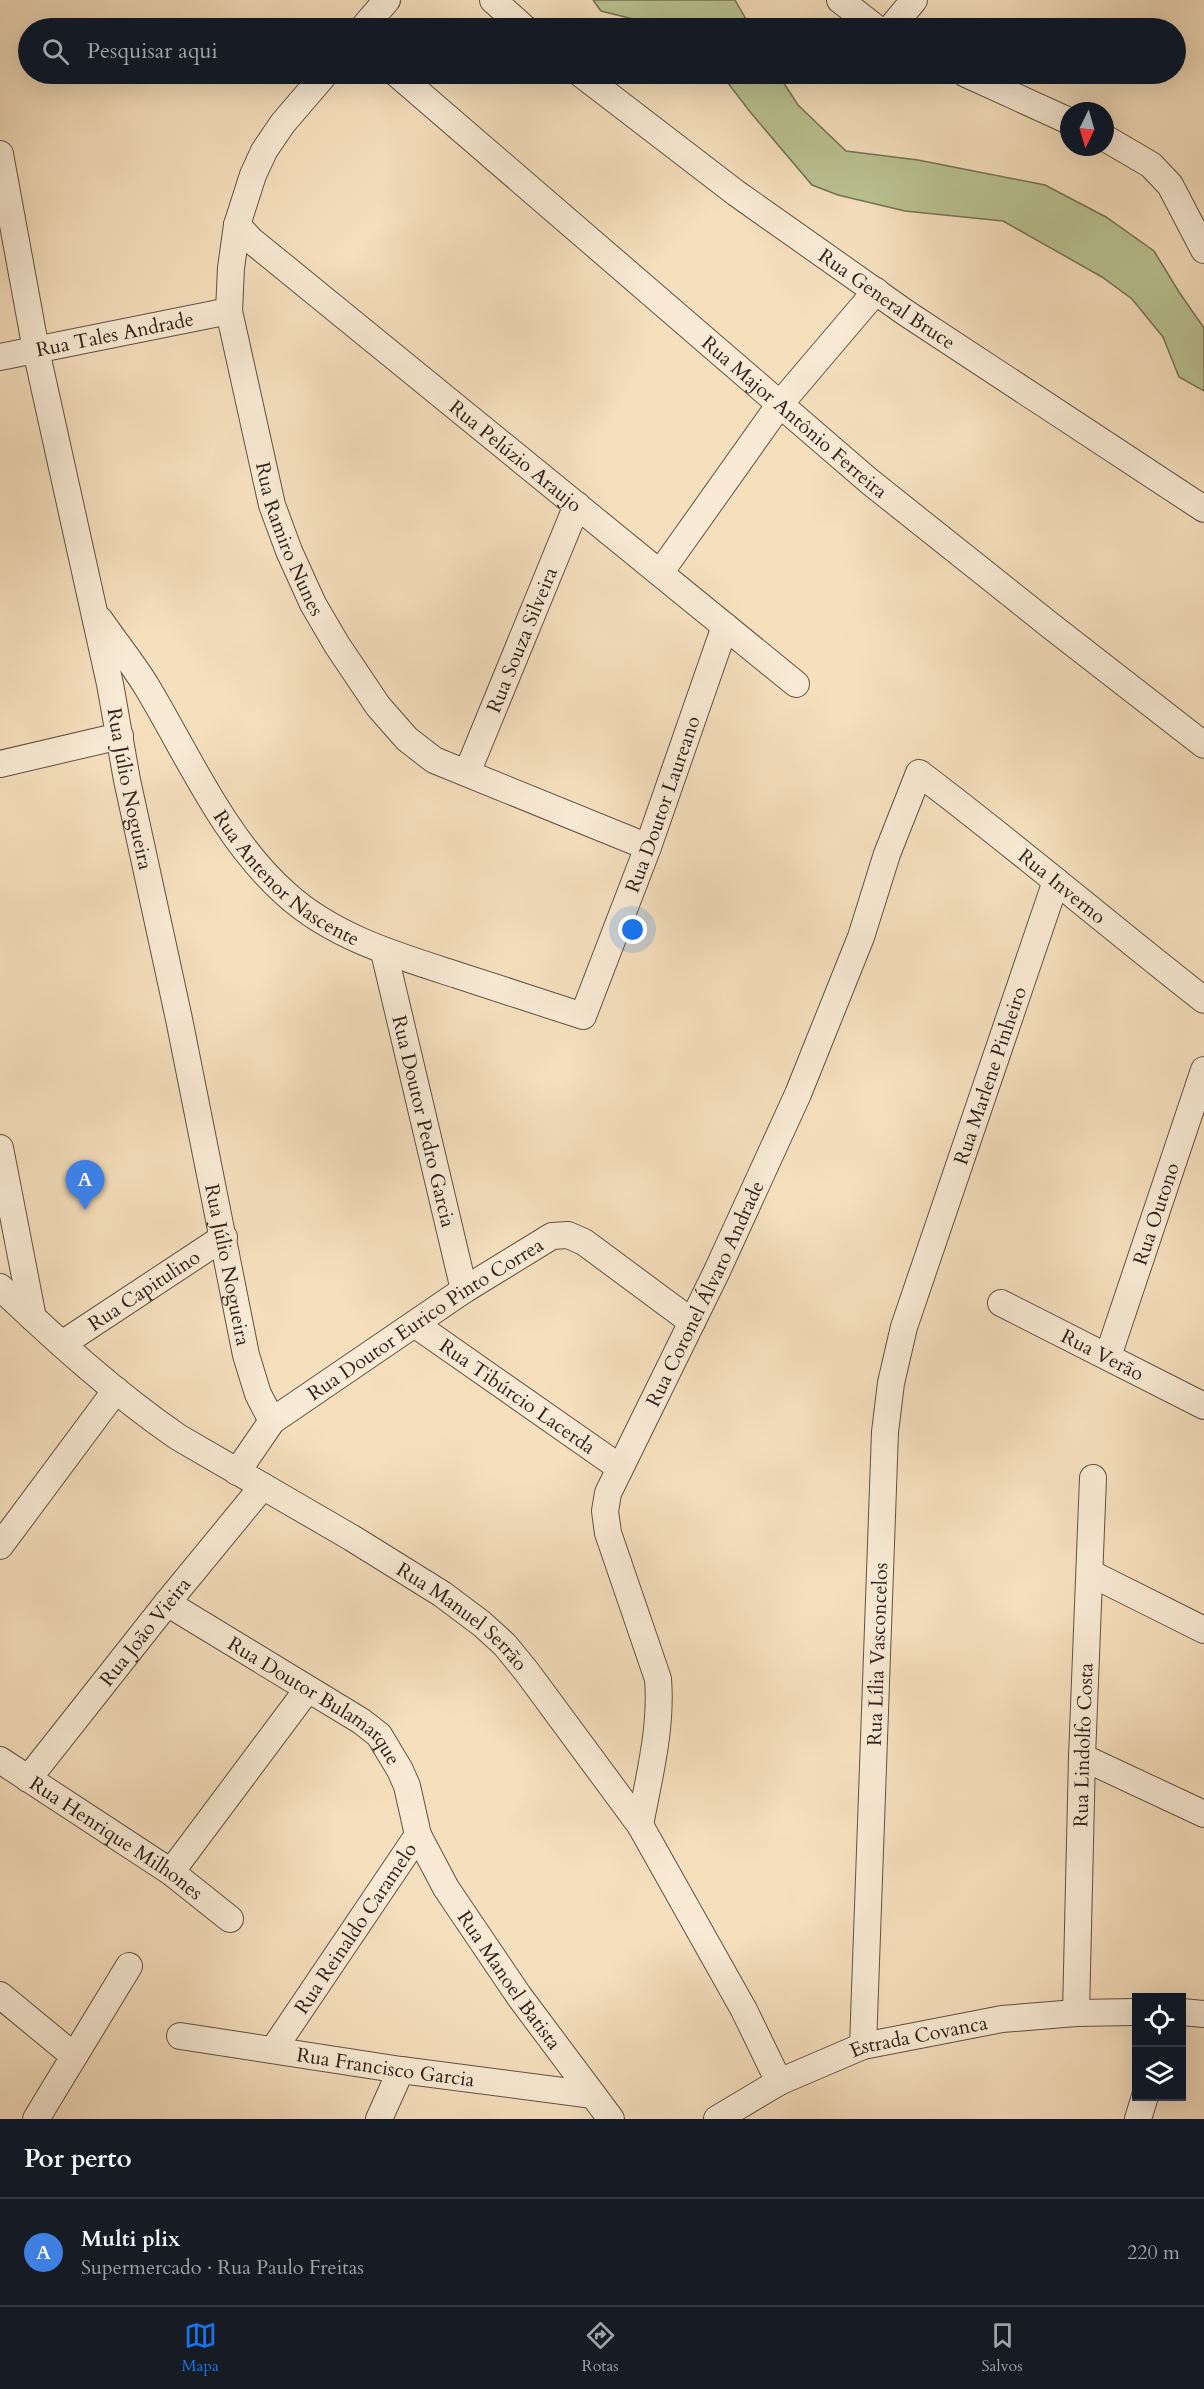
<!DOCTYPE html>
<html lang="pt">
<head>
<meta charset="utf-8">
<style>
  :root { --surface:#171b24; --page:#20242c; --text:#f1f3f6; --muted:#9ea1a6; --line:#363941; --accent:#1a73e8 }
  body { margin:0; font-family:Cardo,serif; background:var(--page); color:var(--text) }
  .controls { position:absolute; right:18px; bottom:18px; display:grid; overflow:hidden; border-radius:0px; box-shadow:0 6px 24px #0002 }
  .controls button { width:54px; height:54px; display:grid; place-items:center; padding:0; border:0; border-bottom:2px solid var(--line); background:var(--surface); color:var(--text); font:30px sans-serif }
  .compass { position:absolute; left:1060px; top:102px; width:54px; height:54px; border-radius:50%; background:var(--surface); box-shadow:0 6px 24px #0002; rotate:185deg }
  .you { position:absolute; left:633px; top:930px; width:21px; height:21px; margin:-15px; border:4px solid #fff; border-radius:50%; background:#1a73e8; box-shadow:0 0 0 9px #1a73e833 }
  .badge { display:grid; place-items:center; width:39px; height:39px; border-radius:50%; background:var(--accent); color:#fff; font-size:20px; font-weight:700 }
  .pin { position:absolute; translate:-50% -50px; filter:drop-shadow(0 2px 3px #0008) }
  .pin::after { content:''; position:absolute; top:32px; width:21px; height:18px; background:inherit; clip-path:polygon(0 0,100% 0,50% 100%) }
  .list { margin:0; padding:0; list-style:none }
  h2 { display:flex; justify-content:space-between; align-items:center; height:78px; margin:0; padding:0 24px; font-size:26px }
  h2 small { font-size:20px; font-weight:400; color:var(--muted) }
  .list li { display:grid; grid-template-columns:39px 1fr auto; gap:18px; align-items:center; box-sizing:border-box; height:108px; padding:0 24px; border-top:2px solid var(--line) }
  .list b { display:block; font-size:22px; white-space:nowrap }
  .list p { margin:0; font-size:20px; white-space:nowrap; color:var(--muted) }
  .list em { font-size:20px; font-style:normal; color:var(--muted) }
  .icon { flex:none; width:33px; height:33px; fill:none; stroke:currentColor; stroke-width:2; stroke-linecap:round; stroke-linejoin:round }
  .map { position:relative; flex:none; width:1204px; height:2119px; overflow:hidden }
  .search { position:absolute; background:var(--surface); box-shadow:0 6px 24px #0002; left:18px; right:18px; top:18px; height:66px; display:flex; align-items:center; gap:15px; box-sizing:border-box; padding:0 21px; border-radius:33px; color:var(--muted); font-size:22px }
  .sheet { height:186px; background:var(--surface) }
  nav { display:flex; justify-content:space-around; align-items:center; box-sizing:border-box; height:84px; border-top:2px solid var(--line); background:var(--surface); font-size:16px; color:var(--muted) }
  nav a { display:grid; justify-items:center; gap:3px }
  nav .on { color:var(--accent) }
  .map>svg:first-child { display:block }
  .green { fill:#bac292; stroke:#767256; stroke-width:1.5 }
  .lines { fill:none; stroke-linecap:round; stroke-linejoin:round }
  .minor-casing { stroke:#625144; stroke-width:28 }
  .minor { stroke:#f8ead4; stroke-width:26 }
  .labels { text-anchor:middle; stroke-width:6; stroke-linejoin:round; paint-order:stroke }
  .street-label { font-size:20px; fill:#31221b; stroke:#f8ead4 }
</style>
</head>
<body>
<div class="map">
<svg width="1204" height="2119" viewBox="0 0 1204 2119">
  <rect width="100%" height="100%" fill="#f5dfbd"/>
  <filter id="stains"><feTurbulence type="fractalNoise" baseFrequency=".00333" numOctaves="4"/><feColorMatrix values="0 0 0 0 .2 0 0 0 0 .09 0 0 0 0 .02 0 0 0 .5 -.17"/></filter>
  <radialGradient id="worn" r=".72"><stop offset=".6" stop-color="#630" stop-opacity="0"/><stop offset="1" stop-color="#630" stop-opacity=".3"/></radialGradient>
  <path class="green" d="M593 0H735L751 28H680L649 23 601 11Z
    M721 74H778L798 105 846 151 918 160 1045 185 1106 217 1154 251 1179 292 1204 328V391L1179 377 1163 337 1132 299 1102 277 1003 221 905 211 838 195 812 185 751 113Z"/>
  <g class="lines">
    <g class="minor-casing">
      <g id="minor">
        <path d="M493 0 524 28"/>
        <path d="M840 0 876 28"/>
        <path d="M363 28 387 0"/>
        <path d="M891 28 914 0"/>
        <path id="s1" d="M325 74 283 123 264 151 253 175 237 225 231 268 229 311 272 505 289 551 313 604 337 645 378 706 407 739 434 760 648 847"/>
        <path id="s2" d="M397 74 869 481 1051 626 1204 745"/>
        <path id="s3" d="M581 74 736 193 906 313 1204 509"/>
        <path d="M966 74 1069 121"/>
        <path d="M1105 138 1151 165 1170 185 1204 250"/>
        <path id="s4" d="M0 154 36 350 110 684 127 780 179 1019 246 1355 258 1394 272 1421"/>
        <path id="s5" d="M237 225 251 240 796 684"/>
        <path id="s6" d="M0 357 229 311"/>
        <path d="M660 573 780 404 876 291"/>
        <path id="s7" d="M100 620C115 642 133 664 147 687 189 757 224 839 286 894 333 937 398 956 457 975 499 989 541 1002 583 1016L648 847 725 626"/>
        <path d="M0 764 120 736"/>
        <path id="s8" d="M467 773 577 505"/>
        <path id="s9" d="M384 952 464 1290"/>
        <path d="M0 1148 33 1318"/>
        <path id="s10" d="M0 1287C56 1340 114 1393 178 1437L352 1538 442 1594 482 1624 505 1645 527 1672 640 1825 744 2010 779 2082"/>
        <path id="s11" d="M1001 1303 1204 1406"/>
        <path id="s12" d="M416 1325 619 1467"/>
        <path id="s13" d="M62 1344 224 1237"/>
        <path id="s14" d="M1108 1356 1204 1070"/>
        <path id="s15" d="M237 1472 272 1421 464 1290 552 1236 568 1235 584 1242 692 1322"/>
        <path d="M0 1546 116 1390"/>
        <path d="M1090 1573 1204 1630"/>
        <path id="s16" d="M167 1603 361 1721 379 1735 400 1770 407 1786 418 1835 446 1888 519 1996 611 2119"/>
        <path d="M1082 1757 1204 1814"/>
        <path id="s17" d="M0 1760 171 1872 230 1919"/>
        <path id="s18" d="M28 1779 167 1603 263 1486"/>
        <path id="s19" d="M640 1825C649 1777 662 1728 658 1679L608 1533 605 1511 608 1493 717 1271 798 1094 861 937 887 854 919 773C1016 846 1108 925 1204 1000"/>
        <path d="M171 1872 307 1690"/>
        <path d="M0 1995 74 2056"/>
        <path d="M1182 2012 1204 2014"/>
        <path id="s20" d="M1076 2013 1082 1757 1093 1478"/>
        <path id="s21" d="M180 2036 401 2070 593 2095"/>
        <path id="s22" d="M863 2046 885 1432 891 1383 904 1327 1056 881"/>
        <path id="s23" d="M273 2050 418 1835"/>
        <path d="M36 2119 129 1966"/>
        <path d="M379 2119 401 2070"/>
        <path id="s24" d="M717 2119 779 2082 863 2046 1002 2019 1076 2013 1136 2012"/>
        <path d="M1138 2119 1145 2096"/>
      </g>
    </g>
    <use href="#minor" class="minor"/>
  </g>
  <g class="labels">
    <g class="street-label">
      <text dy="7" stroke="none"><textPath href="#s3" startOffset="380">Rua General Bruce</textPath></text>
      <text dy="7" stroke="none"><textPath href="#s6" startOffset="117">Rua Tales Andrade</textPath></text>
      <text dy="7" stroke="none"><textPath href="#s2" startOffset="525">Rua Major Antônio Ferreira</textPath></text>
      <text dy="7" stroke="none"><textPath href="#s5" startOffset="362">Rua Pelúzio Araujo</textPath></text>
      <text dy="7" stroke="none"><textPath href="#s1" startOffset="500">Rua Ramiro Nunes</textPath></text>
      <text dy="7" stroke="none"><textPath href="#s8" startOffset="144">Rua Souza Silveira</textPath></text>
      <text dy="7" stroke="none"><textPath href="#s4" startOffset="648">Rua Júlio Nogueira</textPath></text>
      <text dy="7" stroke="none"><textPath href="#s7" startOffset="882">Rua Doutor Laureano</textPath></text>
      <text dy="7" stroke="none"><textPath href="#s7" startOffset="322">Rua Antenor Nascente</textPath></text>
      <text dy="7" stroke="none"><textPath href="#s19" startOffset="1310">Rua Inverno</textPath></text>
      <text dy="7" stroke="none"><textPath href="#s22" startOffset="987">Rua Marlene Pinheiro</textPath></text>
      <text dy="7" stroke="none"><textPath href="#s9" startOffset="174">Rua Doutor Pedro Garcia</textPath></text>
      <text dy="7" stroke="none"><textPath href="#s14" startOffset="150">Rua Outono</textPath></text>
      <text dy="7" stroke="none"><textPath href="#s4" startOffset="1134">Rua Júlio Nogueira</textPath></text>
      <text dy="7" stroke="none"><textPath href="#s13" startOffset="98">Rua Capitulino</textPath></text>
      <text dy="7" stroke="none"><textPath href="#s19" startOffset="564">Rua Coronel Álvaro Andrade</textPath></text>
      <text dy="7" stroke="none"><textPath href="#s15" startOffset="246">Rua Doutor Eurico Pinto Correa</textPath></text>
      <text dy="7" stroke="none"><textPath href="#s11" startOffset="114">Rua Verão</textPath></text>
      <text dy="7" stroke="none"><textPath href="#s12" startOffset="124">Rua Tibúrcio Lacerda</textPath></text>
      <text dy="7" stroke="none"><textPath href="#s10" startOffset="570">Rua Manuel Serrão</textPath></text>
      <text dy="7" stroke="none"><textPath href="#s18" startOffset="188">Rua João Vieira</textPath></text>
      <text dy="7" stroke="none"><textPath href="#s22" startOffset="392">Rua Lília Vasconcelos</textPath></text>
      <text dy="7" stroke="none"><textPath href="#s16" startOffset="178">Rua Doutor Bulamarque</textPath></text>
      <text dy="7" stroke="none"><textPath href="#s20" startOffset="268">Rua Lindolfo Costa</textPath></text>
      <text dy="7" stroke="none"><textPath href="#s17" startOffset="140">Rua Henrique Milhones</textPath></text>
      <text dy="7" stroke="none"><textPath href="#s23" startOffset="147">Rua Reinaldo Caramelo</textPath></text>
      <text dy="7" stroke="none"><textPath href="#s16" startOffset="530">Rua Manoel Batista</textPath></text>
      <text dy="7" stroke="none"><textPath href="#s24" startOffset="220">Estrada Covanca</textPath></text>
      <text dy="7" stroke="none"><textPath href="#s21" startOffset="208">Rua Francisco Garcia</textPath></text>
    </g>
  </g>
  <rect width="100%" height="100%" filter="url(#stains)"/>
  <rect width="100%" height="100%" fill="url(#worn)"/>
</svg>
<div class="controls">
<button><svg class="icon" aria-label="locate" viewBox="0 0 24 24"><circle cx="12" cy="12" r="6"/><path d="M12 2v4M12 18v4M2 12h4M18 12h4"/></svg></button>
<button><svg class="icon" aria-label="layers" viewBox="0 0 24 24"><path d="M12 4l9 5-9 5-9-5zM3 14l9 5 9-5"/></svg></button>
</div>
<svg class="compass" viewBox="-18 -18 36 36"><path d="M0-13l5 13h-10z" fill="#e53935"/><path d="M0 13l5-13h-10z" fill="#9ea1a6"/></svg>
<div class="you"></div>
<div class="pin badge" style="left:85px;top:1210px;background:#3f7fe0">A</div>
<div class="search"><svg class="icon" aria-label="search" viewBox="0 0 24 24"><circle cx="10" cy="10" r="6"/><path d="M15 15l6 6"/></svg>Pesquisar aqui</div>
</div>
<section class="sheet">
<h2>Por perto<small></small></h2>
<ul class="list">
<li><span class="badge" style="background:#3f7fe0">A</span><div><b>Multi plix</b><p>Supermercado · Rua Paulo Freitas</p></div><em>220 m</em></li>
</ul>
</section>
<nav>
<a class="on"><svg class="icon" aria-label="map" viewBox="0 0 24 24"><path d="M3 6l6-2 6 2 6-2v14l-6 2-6-2-6 2zM9 4v14M15 6v14"/></svg>Mapa</a>
<a><svg class="icon" aria-label="directions" viewBox="0 0 24 24"><path d="M12 3l9 9-9 9-9-9zM9 14v-3h6M13 9l2 2-2 2"/></svg>Rotas</a>
<a><svg class="icon" aria-label="saved" viewBox="0 0 24 24"><path d="M7 4h10v16l-5-4-5 4z"/></svg>Salvos</a>
</nav>
</body>
</html>
